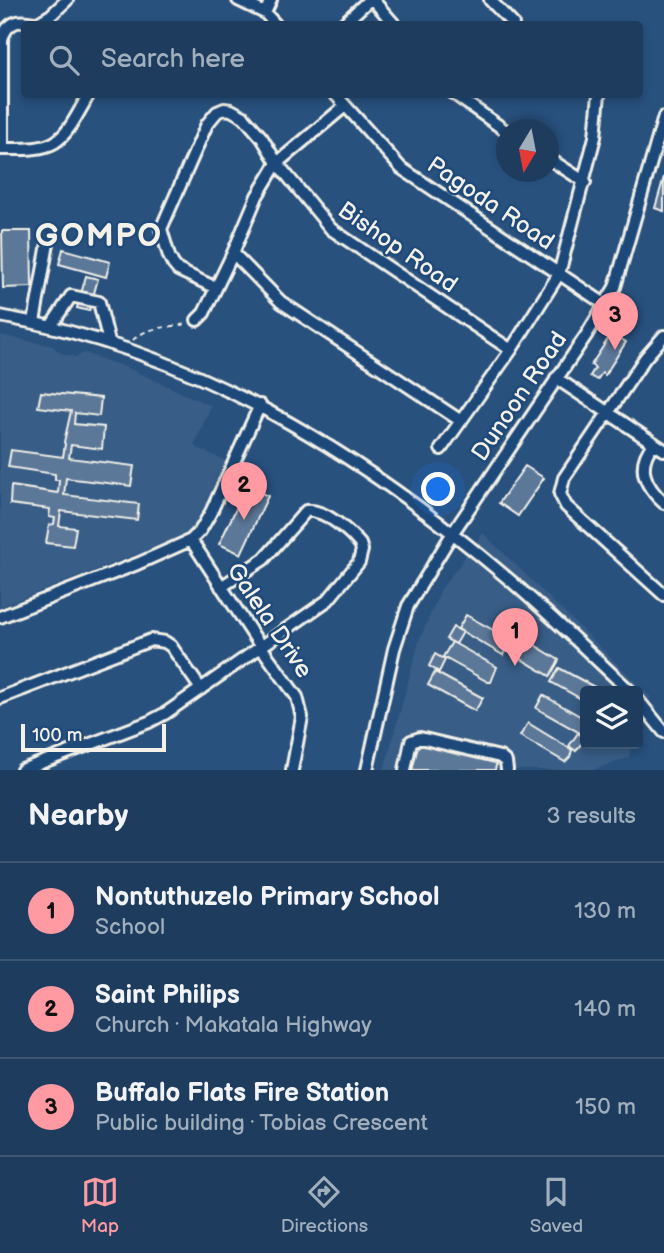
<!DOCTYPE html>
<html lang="en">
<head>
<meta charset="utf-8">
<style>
  :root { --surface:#1e3d5e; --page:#264464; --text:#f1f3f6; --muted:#a1aebc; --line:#3c5673; --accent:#ff9aa2 }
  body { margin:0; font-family:"Balsamiq Sans",sans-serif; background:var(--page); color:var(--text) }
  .controls { position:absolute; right:21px; bottom:21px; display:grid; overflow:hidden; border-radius:7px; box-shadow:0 4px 10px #0003 }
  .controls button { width:63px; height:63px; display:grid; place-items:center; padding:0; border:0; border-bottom:2px solid var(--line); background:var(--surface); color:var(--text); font:35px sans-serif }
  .compass { position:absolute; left:496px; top:119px; width:63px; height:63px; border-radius:50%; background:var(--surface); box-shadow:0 4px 10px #0003; rotate:190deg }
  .scale { position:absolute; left:21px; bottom:18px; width:145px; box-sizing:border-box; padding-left:7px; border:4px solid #f4f1e8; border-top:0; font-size:19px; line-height:24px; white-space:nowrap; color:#f4f1e8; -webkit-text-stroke:5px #1f4a7a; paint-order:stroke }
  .you { position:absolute; left:439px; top:490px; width:24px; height:24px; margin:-18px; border:5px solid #fff; border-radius:50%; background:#1a73e8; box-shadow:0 0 0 10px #1a73e833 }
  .badge { display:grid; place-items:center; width:46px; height:46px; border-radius:50%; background:var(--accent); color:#111; font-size:23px; font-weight:700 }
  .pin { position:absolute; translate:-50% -58px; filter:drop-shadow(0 2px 4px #0008) }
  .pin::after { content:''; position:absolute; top:37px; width:24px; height:21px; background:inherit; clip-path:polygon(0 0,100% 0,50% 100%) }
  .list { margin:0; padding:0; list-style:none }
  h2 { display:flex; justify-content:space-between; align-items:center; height:91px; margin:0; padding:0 28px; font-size:30px }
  h2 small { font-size:23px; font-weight:400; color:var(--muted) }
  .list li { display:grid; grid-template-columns:46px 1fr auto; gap:21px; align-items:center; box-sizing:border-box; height:98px; padding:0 28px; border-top:2px solid var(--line) }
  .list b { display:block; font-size:26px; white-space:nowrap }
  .list p { margin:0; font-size:23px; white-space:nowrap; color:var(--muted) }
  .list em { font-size:23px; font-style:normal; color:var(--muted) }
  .icon { flex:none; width:38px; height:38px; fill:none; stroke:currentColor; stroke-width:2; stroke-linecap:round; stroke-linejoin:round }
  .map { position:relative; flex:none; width:664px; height:770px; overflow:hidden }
  .search { position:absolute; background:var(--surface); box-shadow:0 4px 10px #0003; left:21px; right:21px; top:21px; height:77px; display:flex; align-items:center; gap:18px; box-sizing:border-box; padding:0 24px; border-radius:7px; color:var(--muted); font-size:26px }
  .sheet { height:385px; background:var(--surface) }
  nav { display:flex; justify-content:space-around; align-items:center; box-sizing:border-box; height:98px; border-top:2px solid var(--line); background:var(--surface); font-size:19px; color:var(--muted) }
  nav a { display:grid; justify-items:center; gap:4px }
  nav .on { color:var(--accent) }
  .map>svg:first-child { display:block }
  .built { fill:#375d86 }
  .building { fill:#5b7899; stroke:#f4f1e8; stroke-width:2 }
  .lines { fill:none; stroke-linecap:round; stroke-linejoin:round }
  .minor-casing { stroke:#f4f1e8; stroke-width:16 }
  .path { stroke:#f4f1e8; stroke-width:2; stroke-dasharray:5 5; stroke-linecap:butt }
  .minor { stroke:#1f4a7a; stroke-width:10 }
  .labels { text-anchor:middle; stroke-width:5; stroke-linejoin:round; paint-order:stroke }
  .street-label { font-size:24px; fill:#f4f1e8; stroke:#1f4a7a }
  .district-label { font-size:32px; font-weight:bold; letter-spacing:2px; fill:#f4f1e8; stroke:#1f4a7a }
</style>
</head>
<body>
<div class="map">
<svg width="664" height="770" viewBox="0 0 664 770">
  <rect width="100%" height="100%" fill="#28517e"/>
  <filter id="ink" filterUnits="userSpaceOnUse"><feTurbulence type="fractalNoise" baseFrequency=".0143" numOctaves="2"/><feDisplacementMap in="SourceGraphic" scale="14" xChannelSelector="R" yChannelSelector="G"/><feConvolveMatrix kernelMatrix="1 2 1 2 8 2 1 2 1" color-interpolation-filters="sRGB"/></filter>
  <g filter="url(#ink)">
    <path class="built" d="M0 335 53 346 60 353 76 357 84 353 128 368 211 406 194 446 226 461 193 529 171 541 0 607Z
      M483 533 651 697 638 732V691H585V744H633L628 758 593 770H384L419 641 441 589Z"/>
    <path class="building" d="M664 177V211L655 208Z
      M2 231H31L32 287 3 288Z
      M63 249 110 262 106 277 59 264Z
      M86 276 98 279 89 311 77 308Z
      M612 333 626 342 605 375 602 373 597 380 590 376 595 368 591 365Z
      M41 392 101 398 99 416 75 413 74 424 104 427 102 449 71 445 69 458 134 466 131 486 66 478 64 495 139 504 137 520 61 511 59 526 76 528 73 546 46 543 49 525 54 524 55 518 49 517 50 509 10 504 11 486 58 493 59 480H55V474L8 467 11 450 63 457 65 444 64 442 71 411 38 407Z
      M525 466 544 478 518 516 499 503Z
      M247 486 268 496 241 554 219 544Z
      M466 615 511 640 503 655 458 629Z
      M453 627 463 632 456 644 446 639Z
      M520 636 559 660 550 676 513 654Z
      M452 642 497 667 491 682H488L443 657Z
      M435 654 445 660 439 672 429 666Z
      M559 668 602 691H585V701L551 682Z
      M435 672 483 698 475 711 428 685Z
      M543 695 585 719V728L582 734 536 708Z
      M528 723 572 750 570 757 565 762 520 736Z
      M578 733 585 738 576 751 569 746Z
      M419 742 497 761 495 770H412Z"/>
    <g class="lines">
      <g class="minor-casing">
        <path id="minor" d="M238 0 265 13 275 24
          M373 0 394 24
          M490 0 513 24
          M265 13 271 0
          M36 24 51 15 67 0
          M343 24 369 0
          M335 94 401 168 606 305
          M454 94 506 131
          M345 106 277 163 257 196 233 253 281 302 461 421
          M0 149C60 150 60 146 89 94
          M2 149V39C8 20 20 19 38 24
          M548 158 585 182
          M216 288 178 270 173 264 169 256 161 229 207 124 217 112 224 109 231 110 244 117 262 138 277 163 331 229 511 350
          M0 316C194 351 356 450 505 576 548 612 589 653 630 691
          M197 320 204 313 233 253
          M34 322 50 232
          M51 326 71 296 99 302 109 342
          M664 336 645 358 564 478 560 494 566 506 664 595
          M556 378 664 450
          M654 443C635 466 645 486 664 503
          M441 449 511 350 559 274 595 137 599 94
          M191 540 261 647 297 697 302 717 292 770
          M0 617 137 564 191 540 200 531 211 512 260 405
          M0 698 151 640 165 642 171 646 201 689
          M638 700 664 732
          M22 770 149 722 166 713 328 600 359 562 362 550 360 544C349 531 325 509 306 511L264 559 221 587
          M367 770 394 649 408 606 452 534 587 334 615 287 664 117
          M405 770 411 741 420 738 500 757 506 762 507 770"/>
      </g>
      <path class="path" d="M133 340C148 326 167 328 186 324"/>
      <use href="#minor" class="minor"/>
    </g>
  </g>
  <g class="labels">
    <g class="street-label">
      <text transform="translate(491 203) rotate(34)" y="8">Pagoda Road</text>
      <text transform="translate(398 247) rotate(35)" y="8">Bishop Road</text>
      <text transform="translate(519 396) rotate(-56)" y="8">Dunoon Road</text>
      <text transform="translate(270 620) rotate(56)" y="8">Galela Drive</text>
    </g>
    <g class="district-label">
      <text x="99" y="246">GOMPO</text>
    </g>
  </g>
</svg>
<div class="controls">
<button><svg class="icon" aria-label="layers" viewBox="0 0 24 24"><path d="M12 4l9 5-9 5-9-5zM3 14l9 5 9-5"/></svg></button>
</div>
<svg class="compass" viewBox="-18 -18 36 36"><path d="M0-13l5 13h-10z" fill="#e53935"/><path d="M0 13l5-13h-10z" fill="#a1aebc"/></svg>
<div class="scale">100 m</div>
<div class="you"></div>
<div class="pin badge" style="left:515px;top:666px">1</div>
<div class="pin badge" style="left:244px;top:520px">2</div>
<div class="pin badge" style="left:615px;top:350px">3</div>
<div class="search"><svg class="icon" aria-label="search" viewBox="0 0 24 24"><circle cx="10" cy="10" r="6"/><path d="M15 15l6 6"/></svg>Search here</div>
</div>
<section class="sheet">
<h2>Nearby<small>3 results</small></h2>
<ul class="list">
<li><span class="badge">1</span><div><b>Nontuthuzelo Primary School</b><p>School</p></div><em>130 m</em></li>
<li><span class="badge">2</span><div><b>Saint Philips</b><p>Church · Makatala Highway</p></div><em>140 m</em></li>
<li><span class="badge">3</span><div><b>Buffalo Flats Fire Station</b><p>Public building · Tobias Crescent</p></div><em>150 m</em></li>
</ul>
</section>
<nav>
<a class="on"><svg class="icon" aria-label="map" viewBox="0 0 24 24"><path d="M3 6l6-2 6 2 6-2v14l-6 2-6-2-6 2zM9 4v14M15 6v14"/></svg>Map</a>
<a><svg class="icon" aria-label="directions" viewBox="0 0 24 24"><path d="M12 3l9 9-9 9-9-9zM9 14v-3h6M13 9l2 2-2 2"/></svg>Directions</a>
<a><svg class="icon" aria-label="saved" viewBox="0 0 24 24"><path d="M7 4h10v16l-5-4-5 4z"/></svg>Saved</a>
</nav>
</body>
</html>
